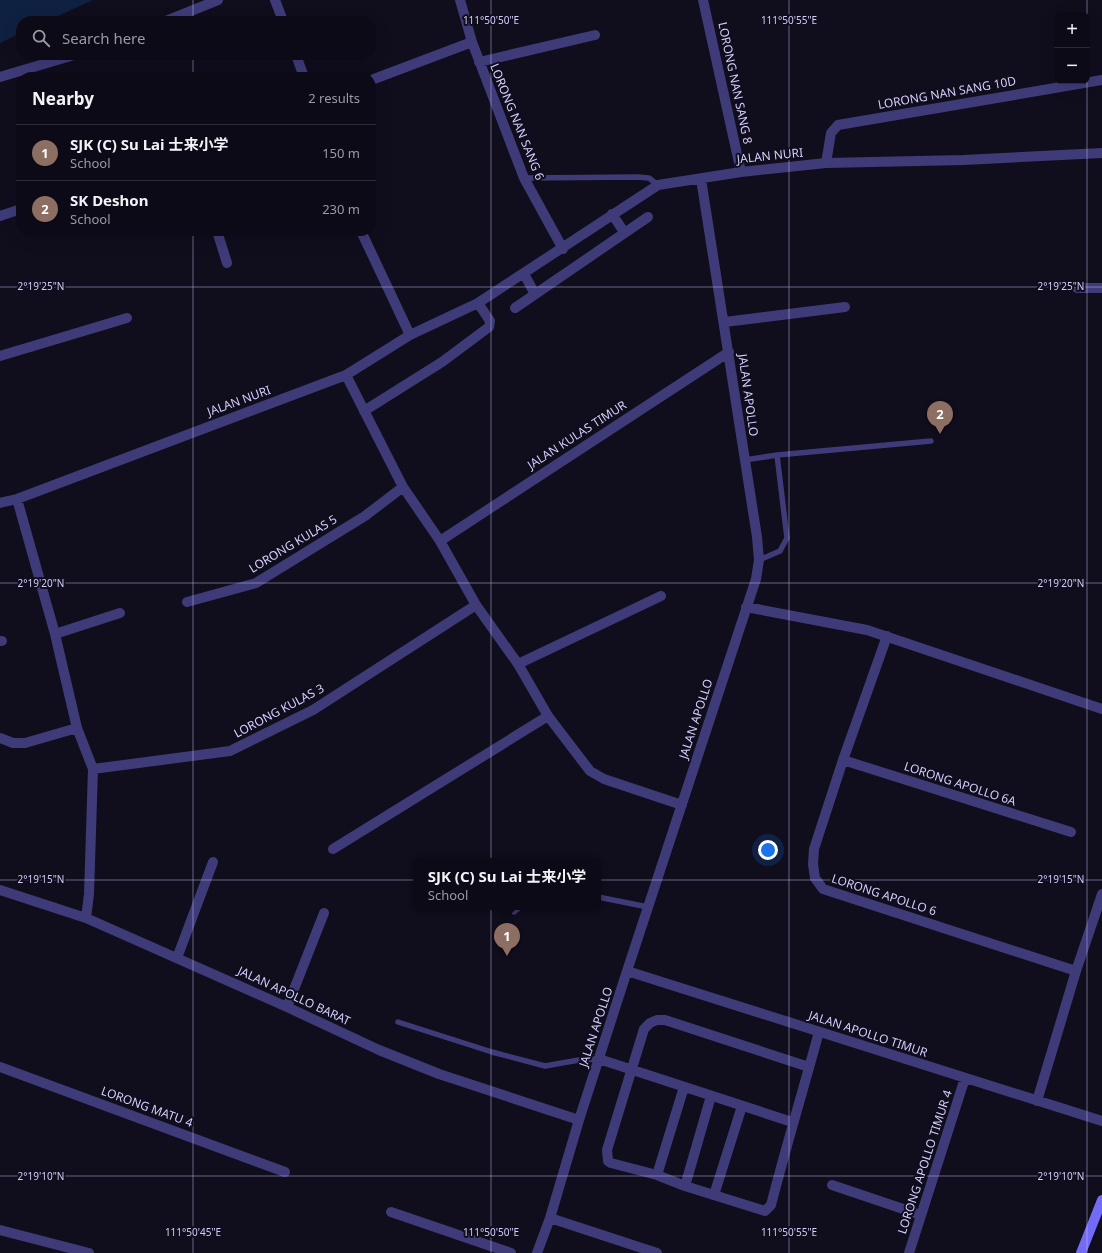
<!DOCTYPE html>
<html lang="en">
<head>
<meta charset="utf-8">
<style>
  :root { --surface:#0c0a16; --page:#15131f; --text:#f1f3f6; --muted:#9a9aa1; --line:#2c2b35; --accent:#1a73e8 }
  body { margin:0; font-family:"Noto Sans","Noto Sans SC",sans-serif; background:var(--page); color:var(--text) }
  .controls { position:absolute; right:12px; top:12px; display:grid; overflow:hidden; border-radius:8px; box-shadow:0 4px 16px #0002 }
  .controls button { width:36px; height:36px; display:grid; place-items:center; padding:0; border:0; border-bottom:1px solid var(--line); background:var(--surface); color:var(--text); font:20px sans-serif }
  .you { position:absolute; left:768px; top:850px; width:14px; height:14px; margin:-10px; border:3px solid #fff; border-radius:50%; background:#1a73e8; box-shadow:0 0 0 6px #1a73e833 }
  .badge { display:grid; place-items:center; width:26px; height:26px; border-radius:50%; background:var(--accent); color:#fff; font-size:13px; font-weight:700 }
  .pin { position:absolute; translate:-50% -33px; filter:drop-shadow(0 1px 2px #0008) }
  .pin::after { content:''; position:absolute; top:21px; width:14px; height:12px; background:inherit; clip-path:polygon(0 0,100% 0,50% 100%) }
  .popup { position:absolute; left:413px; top:858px; width:188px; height:52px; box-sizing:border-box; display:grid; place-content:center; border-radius:8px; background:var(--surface); filter:drop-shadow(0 1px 3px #0005); font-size:13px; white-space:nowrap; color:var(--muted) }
  .popup b { font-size:15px; color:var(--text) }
  .popup::after { content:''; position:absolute; left:50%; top:100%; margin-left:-8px; border:8px solid transparent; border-top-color:var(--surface) }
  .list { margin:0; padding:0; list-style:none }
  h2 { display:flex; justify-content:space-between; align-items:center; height:52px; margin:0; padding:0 16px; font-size:17px }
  h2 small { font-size:13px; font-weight:400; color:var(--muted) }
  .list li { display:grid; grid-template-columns:26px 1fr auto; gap:12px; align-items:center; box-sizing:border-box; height:56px; padding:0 16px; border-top:1px solid var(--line) }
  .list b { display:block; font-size:15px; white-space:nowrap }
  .list p { margin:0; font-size:13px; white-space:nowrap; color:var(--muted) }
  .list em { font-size:13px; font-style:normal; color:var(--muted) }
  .icon { flex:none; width:22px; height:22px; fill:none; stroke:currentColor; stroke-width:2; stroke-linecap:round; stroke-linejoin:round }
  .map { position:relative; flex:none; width:1102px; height:1253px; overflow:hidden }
  .search { position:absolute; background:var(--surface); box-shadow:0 4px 16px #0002; left:16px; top:16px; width:360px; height:44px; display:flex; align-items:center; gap:10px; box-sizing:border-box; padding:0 14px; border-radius:16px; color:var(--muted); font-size:15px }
  .panel { position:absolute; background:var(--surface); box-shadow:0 4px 16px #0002; left:16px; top:72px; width:360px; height:164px; border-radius:16px }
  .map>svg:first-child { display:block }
  .water { fill:#0f2140 }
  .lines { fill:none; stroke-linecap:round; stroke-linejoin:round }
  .lane { stroke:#3f3b79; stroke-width:5.5 }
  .street { stroke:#3f3b79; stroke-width:10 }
  .secondary { stroke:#726bf5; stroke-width:10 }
  .ticks { fill:none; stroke:#d4cdfc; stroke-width:1; stroke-opacity:0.45 }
  .labels { text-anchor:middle; stroke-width:4; stroke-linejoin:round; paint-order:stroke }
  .street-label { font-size:12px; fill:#d4cdfc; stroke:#100d1d }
  .ticks-label { font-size:10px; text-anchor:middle; fill:#d4cdfc; stroke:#100d1d; stroke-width:4; stroke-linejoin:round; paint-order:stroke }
</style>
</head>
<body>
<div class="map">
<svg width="1102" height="1253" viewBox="0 0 1102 1253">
  <rect width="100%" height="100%" fill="#100d1d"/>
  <path class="water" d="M0 0H93L47 21H21V33L0 43Z"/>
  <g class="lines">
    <path class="lane" d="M524 178 637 177 649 178 658 185
      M745 460 777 455 931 441
      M759 560 780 551 787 538 777 455
      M598 897 648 907
      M514 912 520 907
      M398 1022 492 1052 545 1066 579 1060 599 1059"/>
    <path class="street" d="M275 0 283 21
      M460 0 472 42 524 178 563 249
      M703 0 741 172
      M166 21 218 0
      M296 55 304 77
      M479 62 595 35
      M0 77 74 55
      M374 79 472 42
      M826 163 831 133 838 125 1102 80
      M612 214 624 232
      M0 216 21 209
      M217 231 227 263
      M361 231 410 335
      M524 274 535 294
      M1077 288H1102
      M515 308 648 217
      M725 322 845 307
      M0 356 127 318
      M346 375 403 487 440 541 476 605 518 664 548 716 590 771 604 779 682 805
      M364 411 442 362 489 327 490 321 478 303
      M17 499 55 634 77 728 93 769 89 894 86 918
      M0 503 17 499 346 375 410 335 478 303 658 185 741 172 826 163 964 160 1102 153
      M440 541 729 352
      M187 602 256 583 365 516 403 487
      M746 607 867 630 1102 709
      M55 634 120 613
      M887 636 843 760 814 849 813 864 815 878 823 889 1076 971
      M0 641H2
      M518 664 661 596
      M0 738 13 743H25L77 728
      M843 760 1071 832
      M93 769 230 751 313 710 476 605
      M333 849 548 716
      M0 890 86 918 287 1007 379 1050 439 1074 579 1120
      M177 958 213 862
      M627 971 1102 1121
      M287 1007 324 913
      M599 1059 792 1122
      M0 1067 285 1172
      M809 1067 665 1020H657L650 1023 644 1029 607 1150 608 1161 611 1163 657 1175 685 1186 765 1211 771 1205C786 1147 803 1090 819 1032
      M1037 1101 1076 971 1102 894
      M657 1175 684 1087
      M832 1185 921 1215
      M685 1186 711 1096
      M714 1195 742 1106
      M391 1212 511 1253
      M550 1218 657 1253
      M0 1230 89 1253
      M537 1253 550 1218 579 1120 627 971 756 579 759 560 757 537 701 179
      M909 1253 965 1078"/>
    <path class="secondary" d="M1081 1253 1102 1200"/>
  </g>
  <path class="ticks" d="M193 0V21M491 0V1253M789 0V1253M1087 0V1253M193 55V77M193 231V1253M0 287H1102M0 583H1102M0 880H1102M0 1176H1102"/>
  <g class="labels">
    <g class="street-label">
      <text transform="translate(735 83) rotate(78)" y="4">LORONG NAN SANG 8</text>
      <text transform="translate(947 93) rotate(-10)" y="4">LORONG NAN SANG 10D</text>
      <text transform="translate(517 122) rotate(68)" y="4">LORONG NAN SANG 6</text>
      <text transform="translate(770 156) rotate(-6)" y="4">JALAN NURI</text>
      <text transform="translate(748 395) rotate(82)" y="4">JALAN APOLLO</text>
      <text transform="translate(239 401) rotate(-20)" y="4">JALAN NURI</text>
      <text transform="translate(577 435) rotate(-33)" y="4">JALAN KULAS TIMUR</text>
      <text transform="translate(293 544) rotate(-31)" y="4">LORONG KULAS 5</text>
      <text transform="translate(279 711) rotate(-28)" y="4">LORONG KULAS 3</text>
      <text transform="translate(696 719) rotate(-72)" y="4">JALAN APOLLO</text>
      <text transform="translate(960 784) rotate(18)" y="4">LORONG APOLLO 6A</text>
      <text transform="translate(884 895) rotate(18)" y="4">LORONG APOLLO 6</text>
      <text transform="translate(294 996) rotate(25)" y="4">JALAN APOLLO BARAT</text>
      <text transform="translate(596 1027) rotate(-72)" y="4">JALAN APOLLO</text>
      <text transform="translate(868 1034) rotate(18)" y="4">JALAN APOLLO TIMUR</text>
      <text transform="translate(147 1107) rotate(20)" y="4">LORONG MATU 4</text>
      <text transform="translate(925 1162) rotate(-72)" y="4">LORONG APOLLO TIMUR 4</text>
    </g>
  </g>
  <g class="ticks-label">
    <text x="491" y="24">111°50'50"E</text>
    <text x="789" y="24">111°50'55"E</text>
    <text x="41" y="290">2°19'25"N</text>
    <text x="1061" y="290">2°19'25"N</text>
    <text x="41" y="587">2°19'20"N</text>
    <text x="1061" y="587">2°19'20"N</text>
    <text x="41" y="883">2°19'15"N</text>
    <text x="1061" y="883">2°19'15"N</text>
    <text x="41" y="1180">2°19'10"N</text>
    <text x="1061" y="1180">2°19'10"N</text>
    <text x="193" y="1236">111°50'45"E</text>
    <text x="491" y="1236">111°50'50"E</text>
    <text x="789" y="1236">111°50'55"E</text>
  </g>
</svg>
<div class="controls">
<button>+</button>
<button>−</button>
</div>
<div class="you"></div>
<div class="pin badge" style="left:507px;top:956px;background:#8d6e63">1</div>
<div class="popup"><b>SJK (C) Su Lai 士来小学</b>School</div>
<div class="pin badge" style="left:940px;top:434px;background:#8d6e63">2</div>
<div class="search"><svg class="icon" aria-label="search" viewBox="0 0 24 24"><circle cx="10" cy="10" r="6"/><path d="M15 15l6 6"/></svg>Search here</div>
<section class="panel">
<h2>Nearby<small>2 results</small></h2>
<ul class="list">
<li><span class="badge" style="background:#8d6e63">1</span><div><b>SJK (C) Su Lai 士来小学</b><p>School</p></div><em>150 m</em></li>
<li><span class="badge" style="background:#8d6e63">2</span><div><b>SK Deshon</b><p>School</p></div><em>230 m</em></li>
</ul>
</section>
</div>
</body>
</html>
